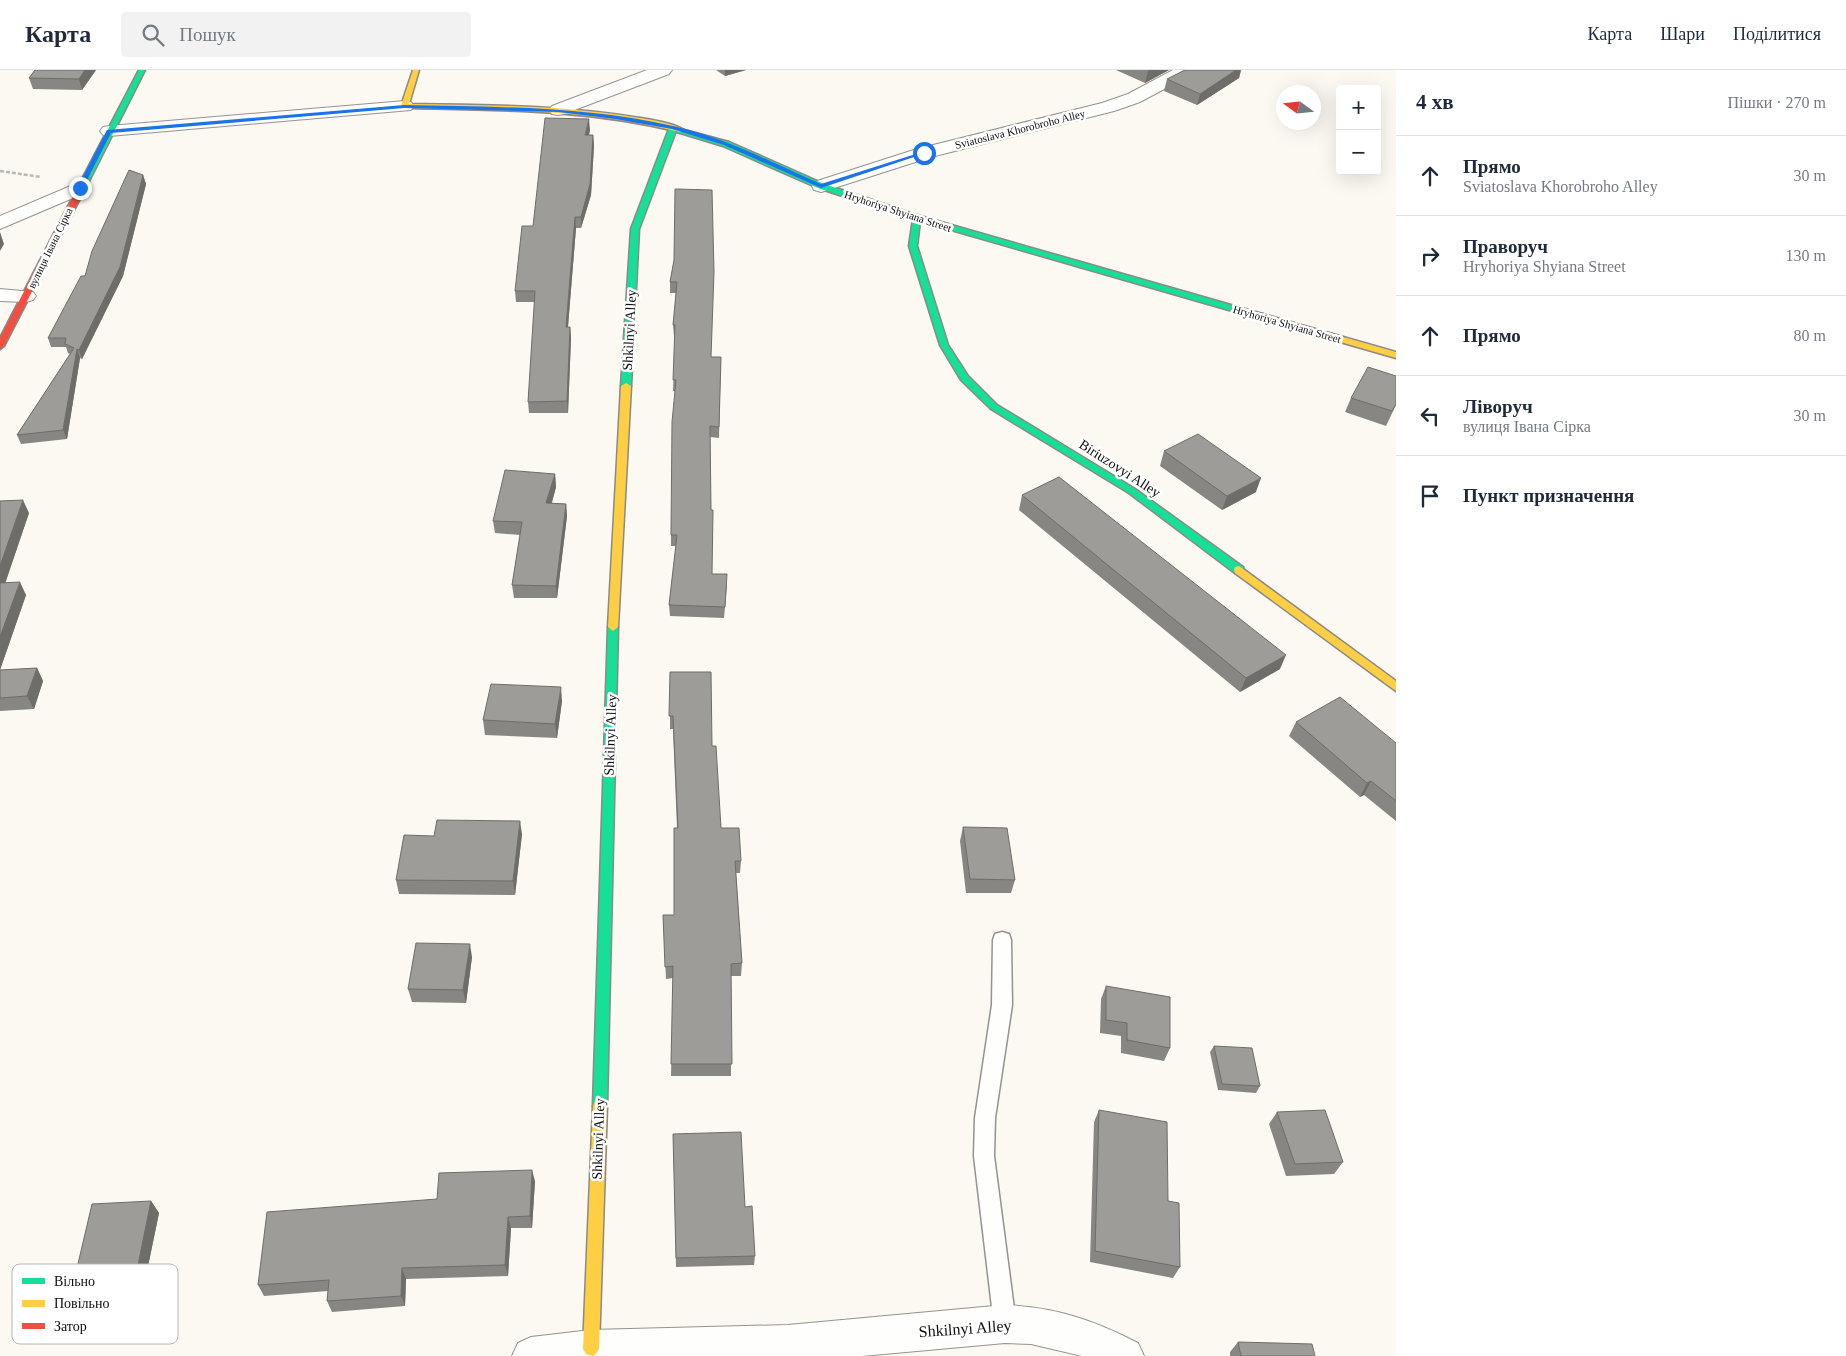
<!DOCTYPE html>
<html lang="uk">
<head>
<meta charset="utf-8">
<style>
  :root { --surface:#fff; --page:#f2f2f3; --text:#1f2937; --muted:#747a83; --line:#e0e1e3 }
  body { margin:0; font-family:Georgia,serif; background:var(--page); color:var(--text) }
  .controls { position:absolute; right:15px; top:15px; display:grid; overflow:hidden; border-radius:5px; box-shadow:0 5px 20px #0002 }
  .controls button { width:45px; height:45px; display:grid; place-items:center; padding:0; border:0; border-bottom:1px solid var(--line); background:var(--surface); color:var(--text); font:25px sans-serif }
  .compass { position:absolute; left:1276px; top:15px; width:45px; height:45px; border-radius:50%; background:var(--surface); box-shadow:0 5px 20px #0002; rotate:285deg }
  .stop { position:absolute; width:15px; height:15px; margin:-11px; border:4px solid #1a73e8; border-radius:50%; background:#fff }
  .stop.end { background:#1a73e8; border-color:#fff; box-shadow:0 1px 5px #0008 }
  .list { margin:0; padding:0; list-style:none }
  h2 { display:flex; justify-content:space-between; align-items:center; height:65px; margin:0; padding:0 20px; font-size:21px }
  h2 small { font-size:16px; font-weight:400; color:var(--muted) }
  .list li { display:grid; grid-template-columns:32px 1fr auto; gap:15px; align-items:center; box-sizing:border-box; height:80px; padding:0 20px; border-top:1px solid var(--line) }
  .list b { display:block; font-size:19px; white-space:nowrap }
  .list p { margin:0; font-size:16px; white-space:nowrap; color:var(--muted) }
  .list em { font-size:16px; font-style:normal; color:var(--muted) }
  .icon { flex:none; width:28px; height:28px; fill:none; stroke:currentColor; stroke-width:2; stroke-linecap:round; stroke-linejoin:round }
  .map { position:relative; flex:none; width:1396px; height:1286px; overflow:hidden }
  header { display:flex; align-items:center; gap:30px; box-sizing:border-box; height:70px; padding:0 25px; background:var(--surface); border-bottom:1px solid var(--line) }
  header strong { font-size:24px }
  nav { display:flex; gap:28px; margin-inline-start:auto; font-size:18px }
  .search { width:350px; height:45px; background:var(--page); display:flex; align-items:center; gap:12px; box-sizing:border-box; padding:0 18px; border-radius:5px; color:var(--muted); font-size:19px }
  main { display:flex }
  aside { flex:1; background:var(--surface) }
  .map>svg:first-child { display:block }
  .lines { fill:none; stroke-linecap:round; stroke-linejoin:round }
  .lane-casing { stroke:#949390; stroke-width:3 }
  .street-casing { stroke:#949390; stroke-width:2 }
  .fast-casing { stroke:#8b8a87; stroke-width:3 }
  .slow-casing { stroke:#8b8a87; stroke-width:3 }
  .jam-casing { stroke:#8b8a87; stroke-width:3 }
  .path { stroke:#b8b8b6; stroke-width:2.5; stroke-dasharray:4 2; stroke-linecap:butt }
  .lane { fill:#fefefd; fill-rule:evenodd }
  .street { fill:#fefefd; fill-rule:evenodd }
  .fast { fill:#16e098; fill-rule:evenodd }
  .slow { fill:#ffcf43; fill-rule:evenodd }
  .jam { fill:#f24e42; fill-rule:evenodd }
  .wall { fill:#888683 }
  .shaded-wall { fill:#6f6d6a }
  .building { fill:#9e9c98; stroke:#6f6d6a }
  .route { fill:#1a73e8 }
  .labels { text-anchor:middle; stroke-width:5; stroke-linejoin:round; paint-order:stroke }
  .far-street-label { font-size:11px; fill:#0d0d0d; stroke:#fff }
  .street-label { font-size:14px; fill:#0d0d0d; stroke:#fff }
  .near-street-label { font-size:16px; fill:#0d0d0d; stroke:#fff }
  .key { fill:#fff; stroke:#b6b6b6; stroke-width:1 }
  .key-label { font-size:14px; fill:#0d0d0d }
</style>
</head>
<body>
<header>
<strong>Карта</strong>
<div class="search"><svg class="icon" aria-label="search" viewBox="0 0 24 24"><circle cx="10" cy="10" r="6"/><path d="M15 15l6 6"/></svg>Пошук</div>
<nav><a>Карта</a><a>Шари</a><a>Поділитися</a></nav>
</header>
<main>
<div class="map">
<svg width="1396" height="1286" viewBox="0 0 1396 1286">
  <rect width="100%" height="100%" fill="#fbf9f2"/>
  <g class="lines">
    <g class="lane-casing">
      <path id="lane" d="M1002 862 1009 864 1011 870 1012 935 995 1048 994 1086 1016 1254 1013 1262 1005 1265 997 1262 994 1254 974 1086 975 1048 992 935 993 870 995 864Z"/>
    </g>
    <g class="street-casing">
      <path id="street" d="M647 0H672L669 4 564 44 558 45 552 44 549 40 552 36Z
        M1173 0H1195L1192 4 1140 32 1114 41 931 87 828 120 821 122 814 120 812 116 814 112 917 79 1102 33 1128 24Z
        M405 31 411 32 414 36 411 40 109 66 103 65 100 61 103 57 109 56Z
        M80 112 87 114 89 118 87 122 0 159V146Z
        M0 219 33 222 36 226 33 230 26 232 0 231Z
        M1005 1235C1055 1237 1094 1250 1138 1273L1144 1286H1082L1031 1274 1005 1273 862 1286H512L518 1273 531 1267 591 1260 788 1255Z"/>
    </g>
    <g class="fast-casing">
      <path id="fast" d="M139 0H145L88 113 81 115 80 113Z
        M670 56 677 58 639 159 631 316 626 319 621 316 631 159Z
        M677 58 729 72 824 114 920 146 1266 245V249H1260L920 151 917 176 948 275 968 306 997 335 1135 419 1243 497 1244 500 1243 503H1235L1129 423 991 339 961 310 940 275 909 176 913 149 818 118 723 76 677 62Z
        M613 553 618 557 607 1036 605 1041 600 1042 595 1041 593 1036 608 557Z"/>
    </g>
    <g class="slow-casing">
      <path id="slow" d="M413 0H419L409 34C486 35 563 35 640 48 653 50 673 53 684 60L680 62C587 39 500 40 405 38L401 36Z
        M1263 244 1396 282V288L1260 249V245Z
        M626 313 631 316 618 557 613 561 608 557 621 316Z
        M1239 496 1396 611V621L1235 503 1234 500 1235 497Z
        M600 1030 605 1031 607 1036 599 1279 596 1284 593 1286 586 1284 583 1279 593 1036 595 1031Z"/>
    </g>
    <g class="jam-casing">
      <path id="jam" d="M81 111 88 113 4 276 0 279V268Z"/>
    </g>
    <path class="path" d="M0 101 41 107"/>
    <use href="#lane" class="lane"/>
    <use href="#street" class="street"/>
    <use href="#fast" class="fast"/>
    <use href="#slow" class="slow"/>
    <use href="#jam" class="jam"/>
  </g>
  <path class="wall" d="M35 0H96L82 20 33 19 29 8Z
    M716 0H746L725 6Z
    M1116 0H1169L1145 13Z
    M1185 0H1241L1239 8 1197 35 1164 21 1167 9Z
    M590 60 589 65H593L594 76 591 125 581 158H576L568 257H570L571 268 568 343H529L528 332 535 232H516L515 221Z
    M143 105 146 114 123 206 82 289 80 288 67 369 21 374 17 365 70 284 68 283 66 277H51L48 268Z
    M674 190 711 287H721L719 368 710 367 712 504 727 515 724 548 670 546 669 535 676 476H671V465L675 321H673L675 266H674L673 255 676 223H670V212Z
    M1351 328 1396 335 1386 356 1345 342Z
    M1164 381 1256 422 1222 440 1160 396Z
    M555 404 556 417 552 433 566 434 567 446 557 528H514L512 515 520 465 495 463 493 451Z
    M1022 425 1280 599 1240 622 1019 440Z
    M0 431 29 443 5 512 26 525 0 600 37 598 43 611 34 639 0 641Z
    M670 602 712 676 721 758 741 791 740 803H736L742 893 741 906H731V1006H671L673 908 666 909 663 845H674L677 758 673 659H670Z
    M562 631 557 668 485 665 483 650Z
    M1296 652 1396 673V751L1364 725 1360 727 1289 666Z
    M963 757 1015 810 1011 823H966L960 771Z
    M522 764 515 825 399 824 396 810 434 766Z
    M472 887 466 933 412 932 408 919Z
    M1106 916 1170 978 1164 991 1121 983V966L1100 963 1101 929Z
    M1214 976 1260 1016 1256 1023 1218 1020 1210 982Z
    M1099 1040 1168 1131 1180 1197 1173 1208 1090 1192 1094 1052Z
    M1277 1042 1343 1092 1334 1104 1286 1106 1269 1054Z
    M673 1064 755 1186 754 1195 676 1197Z
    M535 1111 532 1158H511L508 1206 406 1209 405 1236 332 1242 327 1231 328 1221 264 1226 258 1215 437 1129Z
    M151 1131 159 1143 140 1235 79 1238 70 1228Z
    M1238 1272 1315 1286H1230V1282Z"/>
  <path class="shaded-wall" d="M85 0H96L82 20 79 9Z
    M725 0H746L725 6Z
    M1150 0H1169L1145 13 1148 1Z
    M1236 0H1241L1239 8 1197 35 1200 24Z
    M589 49 590 60 586 76 585 65Z
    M593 65 594 76 591 125 581 158V147Z
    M143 105 146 114 123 206 82 289 79 280Z
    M575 147 576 158 567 268 566 257Z
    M0 162 4 174 0 181Z
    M570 257 571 268 568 343 567 331Z
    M77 279 80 288 67 369 63 360Z
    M555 404 556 417 548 445 546 433Z
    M1261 408 1256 422 1222 440 1227 426Z
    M23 430 29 443 1 526 0 525V496Z
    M566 434 567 446 557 528 556 516Z
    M20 512 26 525 0 600V567Z
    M1286 585 1280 599 1240 622 1246 608Z
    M37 598 43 611 34 639 27 626Z
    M561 617 562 631 557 668 555 654Z
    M1371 711 1364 725 1360 727 1367 713Z
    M520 751 522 764 515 825 513 811Z
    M470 874 472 887 466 933 463 920Z
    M532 1100 535 1111 532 1158 530 1146Z
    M151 1131 159 1143 140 1235 132 1225Z
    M508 1147 511 1158 508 1206 505 1195Z
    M402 1198 406 1209 405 1236 401 1226Z"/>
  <path class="building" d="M35 0H85L79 9 29 8Z
    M1185 0H1236L1200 24 1167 9Z
    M545 48 589 49 585 65H593L590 114 581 147H575L566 257H570L567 331 528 332 535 221H515L522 156H533Z
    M129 100 143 105 120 197 79 280 77 279 63 360 17 365 74 278 65 274 66 268H48L81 206H85L92 181Z
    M675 119 712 120 714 202 711 287H721L719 357 710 356 711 440H713L712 504H727L725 537 669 535 677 465H671L672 352 676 310H673L675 255H673L677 212H670L674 190Z
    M1368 297 1396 306V334L1392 341 1351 328Z
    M1198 364 1261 408 1227 426 1164 381Z
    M505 400 555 404 546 433 566 434 556 516 512 515 522 452 493 451Z
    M1059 407 1286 585 1246 608 1022 425Z
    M23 430 0 496V431Z
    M20 512 0 567V513Z
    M37 598 27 626 0 628V600Z
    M670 602H711L712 676H716L721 758H739L741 791H735L742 893 731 894 732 994H671L673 896 665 897 663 845H674V758H678L673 646H669Z
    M491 614 561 617 555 654 483 650Z
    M1340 627 1396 673V731L1371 711 1367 713 1296 652Z
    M437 750 520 751 513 811 396 810 404 765 434 766Z
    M963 757 1007 758 1015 810 970 809Z
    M416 873 470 874 463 920 408 919Z
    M1106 916 1170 927V978L1127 970V953L1106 950Z
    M1214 976 1252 978 1260 1016 1222 1014Z
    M1099 1040 1167 1052 1168 1131 1179 1133 1180 1197 1095 1181Z
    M1325 1040 1343 1092 1295 1094 1277 1042Z
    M741 1062 745 1137 752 1136 755 1186 676 1188 673 1064Z
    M532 1100 530 1146 508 1147 505 1195 402 1198 401 1226 327 1231 329 1210 258 1215 267 1142 437 1129 439 1103Z
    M151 1131 132 1225 70 1228 92 1134Z
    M1238 1272 1312 1274 1315 1286H1241Z"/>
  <path class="route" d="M404 35C495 37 584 36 673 56 724 67 773 93 821 114L922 82 926 83 821 118 724 75 672 59 615 49 558 42 404 38 111 63 83 118 80 120 77 118 107 60Z"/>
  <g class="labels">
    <g class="far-street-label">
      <text transform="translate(1020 59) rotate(-14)" y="4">Sviatoslava Khorobroho Alley</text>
      <text transform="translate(898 141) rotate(18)" y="4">Hryhoriya Shyiana Street</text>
      <text transform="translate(50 178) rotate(-64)" y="4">вулиця Івана Сірка</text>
      <text transform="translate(1287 254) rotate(16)" y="4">Hryhoriya Shyiana Street</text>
    </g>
    <g class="street-label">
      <text transform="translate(629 260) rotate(-87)" y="5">Shkilnyi Alley</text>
      <text transform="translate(1120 398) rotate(33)" y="5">Biriuzovyi Alley</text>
      <text transform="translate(610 665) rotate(-88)" y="5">Shkilnyi Alley</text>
      <text transform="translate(598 1069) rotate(-88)" y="5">Shkilnyi Alley</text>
    </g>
    <g class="near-street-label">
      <text transform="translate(965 1258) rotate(-4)" y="6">Shkilnyi Alley</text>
    </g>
  </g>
  <rect x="12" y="1194" width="166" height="80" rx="8" class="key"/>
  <rect x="22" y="1208" width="23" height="6" fill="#16e098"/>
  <rect x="22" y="1230" width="23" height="7" fill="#ffcf43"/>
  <rect x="22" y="1253" width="23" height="6" fill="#f24e42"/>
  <g class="key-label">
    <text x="54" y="1216">Вільно</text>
    <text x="54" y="1238">Повільно</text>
    <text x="54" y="1261">Затор</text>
  </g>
</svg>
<div class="controls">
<button>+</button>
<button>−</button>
</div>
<svg class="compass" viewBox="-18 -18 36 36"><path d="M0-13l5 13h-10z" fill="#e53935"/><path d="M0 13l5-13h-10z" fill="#747a83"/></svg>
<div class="stop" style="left:924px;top:83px"></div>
<div class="stop end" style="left:80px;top:118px"></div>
</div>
<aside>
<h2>4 хв<small>Пішки · 270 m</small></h2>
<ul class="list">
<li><svg class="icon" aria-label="ahead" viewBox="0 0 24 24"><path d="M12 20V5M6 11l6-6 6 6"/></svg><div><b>Прямо</b><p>Sviatoslava Khorobroho Alley</p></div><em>30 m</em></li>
<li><svg class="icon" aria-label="right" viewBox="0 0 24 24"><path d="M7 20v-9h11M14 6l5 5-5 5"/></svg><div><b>Праворуч</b><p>Hryhoriya Shyiana Street</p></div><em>130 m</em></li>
<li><svg class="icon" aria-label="ahead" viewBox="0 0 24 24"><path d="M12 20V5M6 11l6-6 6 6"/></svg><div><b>Прямо</b></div><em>80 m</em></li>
<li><svg class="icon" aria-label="left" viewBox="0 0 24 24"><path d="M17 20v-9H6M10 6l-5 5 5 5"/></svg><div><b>Ліворуч</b><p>вулиця Івана Сірка</p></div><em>30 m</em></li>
<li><svg class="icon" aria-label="arrive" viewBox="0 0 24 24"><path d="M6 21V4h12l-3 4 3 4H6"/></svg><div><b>Пункт призначення</b></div></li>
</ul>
</aside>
</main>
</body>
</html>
